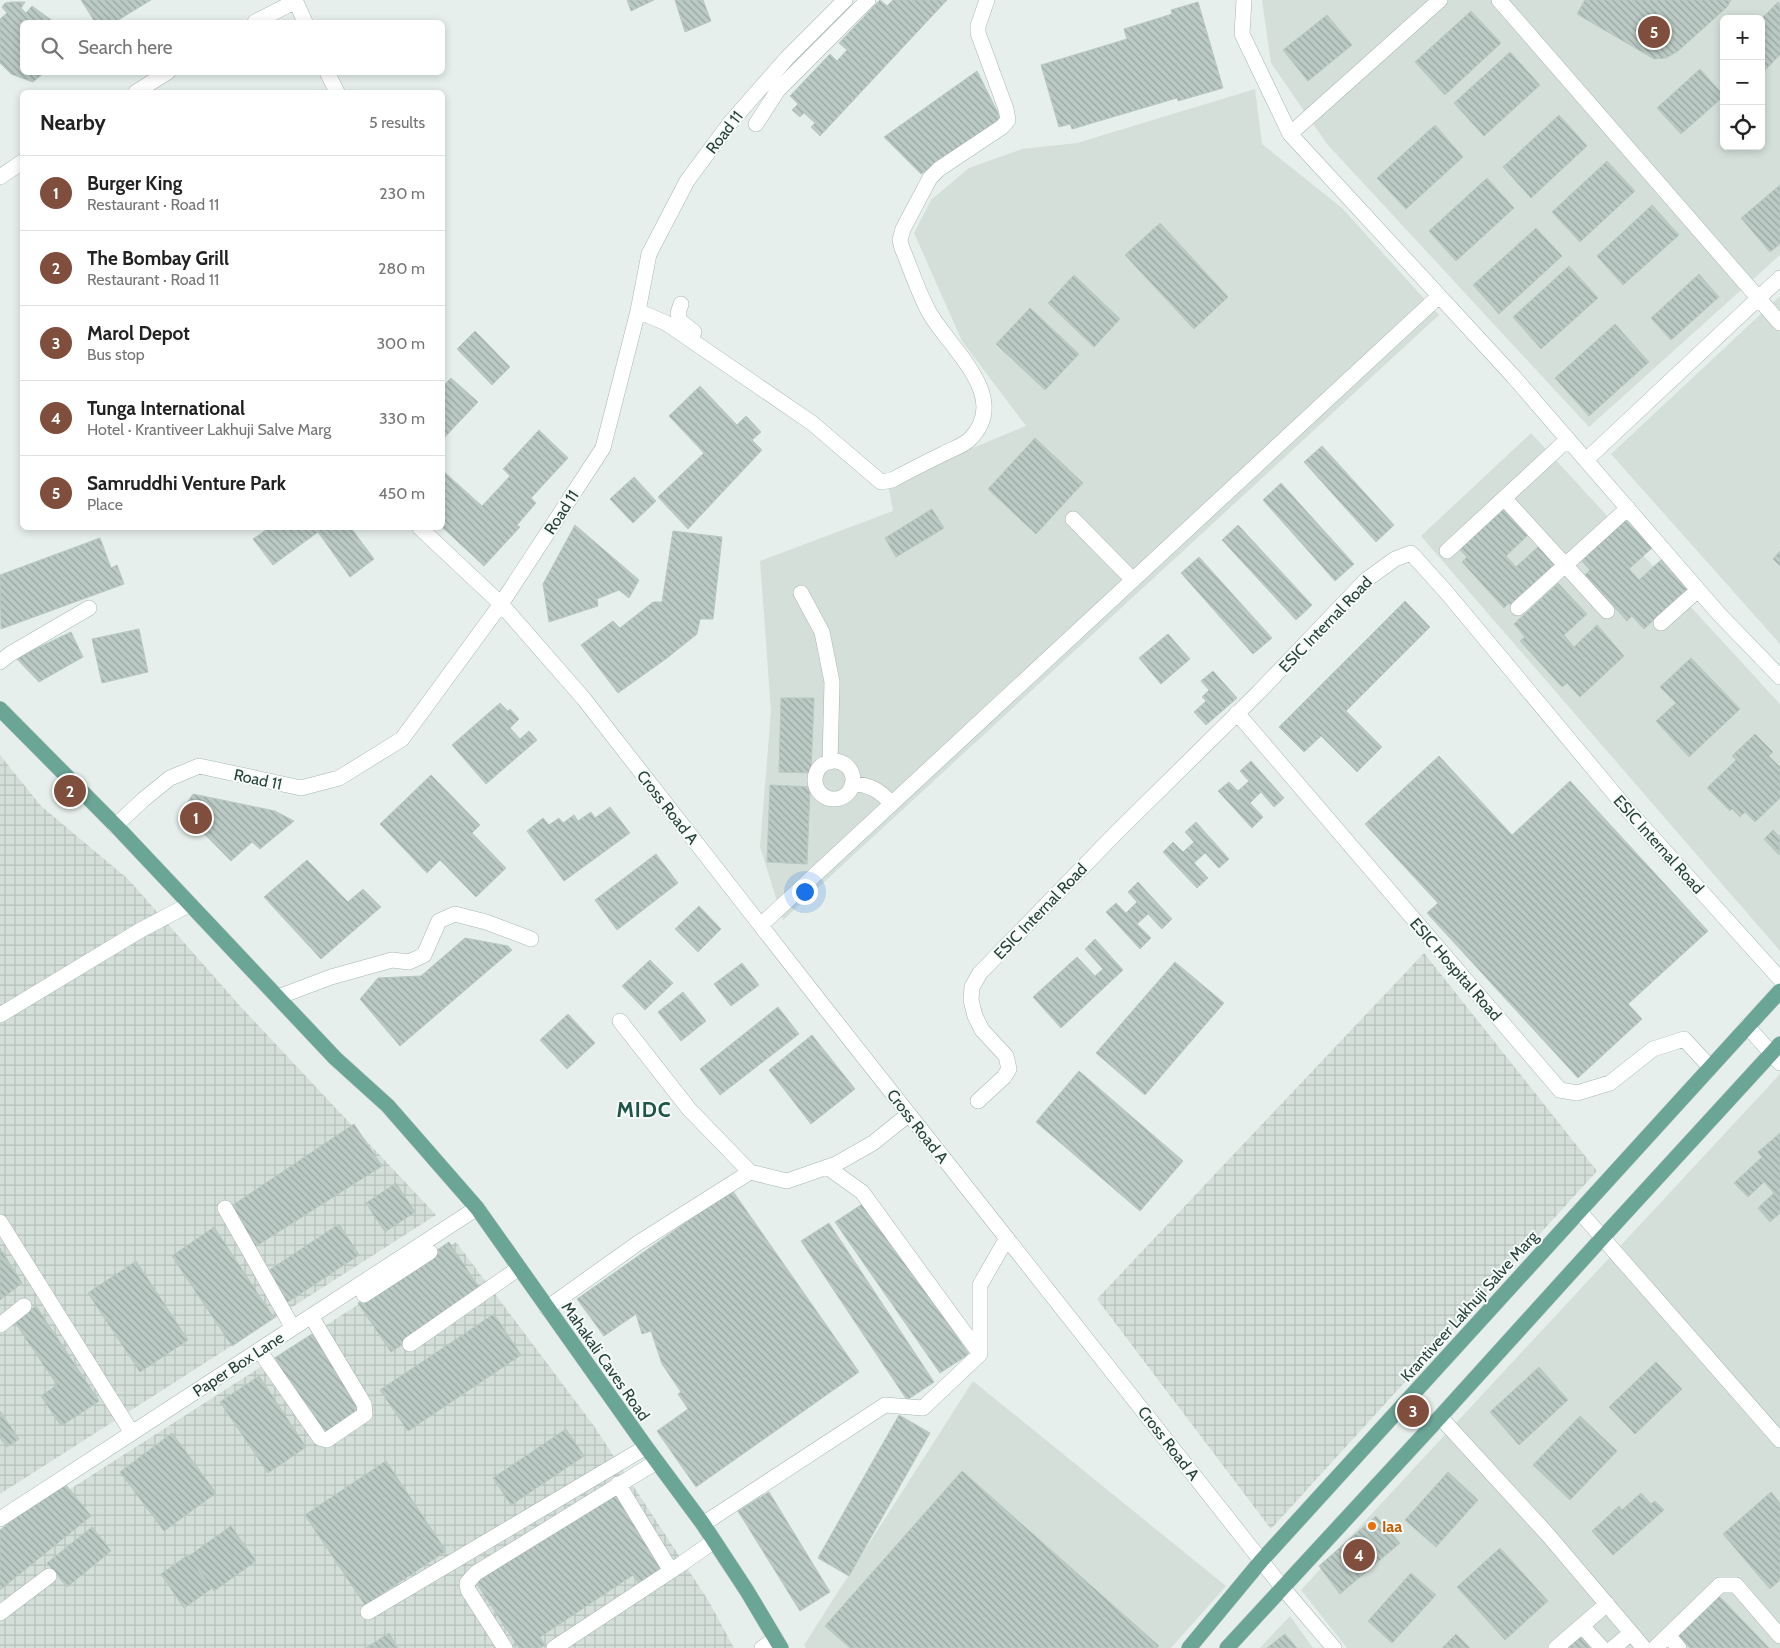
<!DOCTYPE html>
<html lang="en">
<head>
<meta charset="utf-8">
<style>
  :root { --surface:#fff; --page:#f6f6f6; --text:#222; --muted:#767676; --line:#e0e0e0; --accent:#804e3d }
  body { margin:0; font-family:Cabin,sans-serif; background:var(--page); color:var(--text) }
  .controls { position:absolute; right:15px; top:15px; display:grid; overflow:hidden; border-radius:8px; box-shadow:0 2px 8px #0003 }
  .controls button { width:45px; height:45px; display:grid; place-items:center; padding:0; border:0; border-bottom:1px solid var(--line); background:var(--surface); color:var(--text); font:25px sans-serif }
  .you { position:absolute; left:804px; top:891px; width:18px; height:18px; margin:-12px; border:4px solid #fff; border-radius:50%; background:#1a73e8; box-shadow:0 0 0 8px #1a73e833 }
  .badge { display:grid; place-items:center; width:32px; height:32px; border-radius:50%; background:var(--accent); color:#fff; font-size:16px; font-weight:700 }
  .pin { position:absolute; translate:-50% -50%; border:2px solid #fff; box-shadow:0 1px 5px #0006 }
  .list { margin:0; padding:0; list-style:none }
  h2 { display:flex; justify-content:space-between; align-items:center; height:65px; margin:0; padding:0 20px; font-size:21px }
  h2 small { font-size:16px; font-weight:400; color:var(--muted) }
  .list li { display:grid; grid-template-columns:32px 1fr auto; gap:15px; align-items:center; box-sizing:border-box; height:75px; padding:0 20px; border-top:1px solid var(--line) }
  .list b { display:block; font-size:19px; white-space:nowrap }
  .list p { margin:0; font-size:16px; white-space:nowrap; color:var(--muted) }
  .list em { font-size:16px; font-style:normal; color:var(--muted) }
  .icon { flex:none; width:28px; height:28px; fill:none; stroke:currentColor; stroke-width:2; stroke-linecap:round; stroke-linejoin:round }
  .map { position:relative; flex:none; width:1780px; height:1648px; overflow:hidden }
  .search { position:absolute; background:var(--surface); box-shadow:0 2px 8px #0003; left:20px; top:20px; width:425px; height:55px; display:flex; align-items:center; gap:12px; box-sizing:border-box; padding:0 18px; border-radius:8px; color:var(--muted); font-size:19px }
  .panel { position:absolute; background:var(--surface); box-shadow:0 2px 8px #0003; left:20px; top:90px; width:425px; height:440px; border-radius:8px }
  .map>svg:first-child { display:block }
  .built { fill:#d4dfda; fill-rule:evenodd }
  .industrial { fill:url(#industrial-grid) }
  .building { fill:url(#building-back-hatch); stroke:#b8c9c2 }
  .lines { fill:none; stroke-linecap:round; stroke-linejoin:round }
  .minor-casing { stroke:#a8b8b2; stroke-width:16 }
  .major-casing { stroke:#c2cac8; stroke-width:16 }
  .minor { stroke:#fff; stroke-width:15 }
  .major { stroke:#6aa596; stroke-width:15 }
  .food-dot { fill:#e8710a; stroke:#f7fbf9; stroke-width:2 }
  .labels { text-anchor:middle; stroke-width:4; stroke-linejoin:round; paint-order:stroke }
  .street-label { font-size:16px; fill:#24423a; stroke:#f7fbf9 }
  .food-label { font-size:16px; font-weight:bold; fill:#c56008; stroke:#f7fbf9; text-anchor:start }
  .district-label { font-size:21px; font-weight:bold; letter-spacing:1px; fill:#1f5548; stroke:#f7fbf9 }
</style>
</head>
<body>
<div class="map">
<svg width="1780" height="1648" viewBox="0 0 1780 1648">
  <defs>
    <pattern id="industrial-grid" width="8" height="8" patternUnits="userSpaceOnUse" patternTransform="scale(1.25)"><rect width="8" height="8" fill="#d4dfda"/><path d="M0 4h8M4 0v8" fill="none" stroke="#b6c1bc"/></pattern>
    <pattern id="building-back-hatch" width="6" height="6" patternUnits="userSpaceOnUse" patternTransform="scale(1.25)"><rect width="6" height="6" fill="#bbcac4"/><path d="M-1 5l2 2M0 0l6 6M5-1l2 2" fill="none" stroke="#98a6a0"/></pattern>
  </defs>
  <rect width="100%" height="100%" fill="#e6efeb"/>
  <path class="built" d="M1262 0H1780V255L1589 427 1327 144 1271 63ZM1724 19H1761V146H1724Z
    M1255 89 1262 144 1342 208 1439 315 783 920 760 847 771 711 760 561 893 511 888 483 1026 426 962 341 914 233 931 200 969 168 1022 149 1077 143Z
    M1780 296V644L1611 454Z
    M1531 433 1780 704V951L1421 536Z
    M1780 1074V1648H1347L1301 1590Z
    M973 1381 1226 1586 1171 1648H806L804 1645Z
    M1290 1616 1313 1648H1260Z"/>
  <path class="industrial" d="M0 755 41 806 128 879 240 1006 436 1215 0 1494Z
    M1424 953 1597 1171 1271 1529 1097 1299Z
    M456 1242 594 1426 708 1600 734 1648H0V1534Z"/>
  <path class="building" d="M81 0H151L115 22H95Z
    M627 0H654L631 11Z
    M675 0H703L711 21 685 32Z
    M880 0 887 6 893 0H947L820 136 811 127 815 123 804 113 800 117 792 110 798 104 790 96 830 54 837 61 847 50 839 43Z
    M1585 0H1731L1727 7 1678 51 1666 58 1654 59 1577 14Z
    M12 2H25L21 8 26 13 32 6 54 22H22V72H45L33 82 11 74 0 63V19L7 13 2 7 5 3Z
    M1198 2 1223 88 1178 101 1177 98 1072 129 1070 124 1059 127 1041 65 1127 39 1124 29 1172 14 1171 10Z
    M1778 2 1780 4V55L1761 74V19Z
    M1471 11 1501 43 1445 95 1415 62Z
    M1327 15 1352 45 1308 81 1283 50Z
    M1510 52 1540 85 1484 136 1454 103Z
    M1700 69 1724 96 1681 134 1657 108Z
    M977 71 1001 119 921 174 884 137Z
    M1559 115 1587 146 1531 198 1503 167Z
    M1435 125 1463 157 1406 209 1377 178Z
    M1607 161 1635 191 1580 242 1552 212Z
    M1487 178 1514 208 1456 261 1429 231Z
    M1780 185V244L1770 252 1741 218Z
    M1652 205 1679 235 1623 285 1597 256Z
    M1160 223 1228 297 1194 329 1125 255Z
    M1536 228 1562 256 1499 314 1473 285Z
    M1569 266 1598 298 1541 349 1513 317Z
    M1699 274 1719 297 1671 340 1651 318Z
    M1074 275 1120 319 1094 347 1048 303Z
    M1030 308 1079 354 1045 390 996 344Z
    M1615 324 1649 362 1589 416 1555 378Z
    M475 331 510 367 492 385 457 349Z
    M451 378 478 402 442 440V387Z
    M700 386 737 425 746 416 761 432 752 440 762 450 688 529 658 497 704 453 669 416Z
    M539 430 568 458 531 498 536 503 517 525 520 527 484 566 442 527V470L482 506 510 476 503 469Z
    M1035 438 1083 483 1036 534 988 489Z
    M1322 446 1394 525 1376 542 1304 462Z
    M634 477 656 501 633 523 610 499Z
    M1281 483 1354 564 1335 581 1263 500Z
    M1500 504 1528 535 1506 556 1516 567 1539 546 1560 569 1515 608 1509 603 1504 608 1462 562 1467 557 1455 545Z
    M932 509 944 528 896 557 885 538Z
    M1623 517 1652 548 1629 569 1639 580 1662 559 1688 588 1644 629 1632 616 1627 621 1585 575 1590 570 1579 558Z
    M575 525 639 580 629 598 619 590 597 599 598 606 549 622 543 584Z
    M1238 525 1312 605 1296 620 1222 540Z
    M269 528H351L374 559 350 577 318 532 273 565 253 539Z
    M673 531 722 537 713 619H700L697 634 667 658 618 693 581 645 613 621 620 628 653 602H662Z
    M100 538 111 568 117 565 124 584 1 629 0 575Z
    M1780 551V566L1773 559Z
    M1199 557 1272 638 1253 654 1181 573Z
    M1558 583 1587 614 1564 635 1574 647 1597 625 1624 656 1580 697 1567 683 1562 687 1520 641 1525 637 1514 624Z
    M1405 601 1430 627 1346 711 1382 747 1357 772 1321 736 1304 752 1279 727Z
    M139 629 148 672 102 683 92 639Z
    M71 632 83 657 39 682 16 658Z
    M1168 634 1190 659 1161 684 1139 658Z
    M1691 658 1740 709 1689 757 1656 721 1676 703 1660 687Z
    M1213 671 1237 698 1206 725 1194 712 1206 701 1202 697 1209 690 1201 681Z
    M781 698H814L811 773 779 772Z
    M500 703 508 711 510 709 519 719 510 728 520 739 529 731 537 740 486 784 452 745Z
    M1755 734 1773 752 1769 756 1780 767V798L1755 822 1745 812 1740 817 1732 809 1730 811 1707 788 1736 760 1732 756Z
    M1439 756 1512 835 1570 781 1708 931 1628 1004 1642 1019 1578 1078 1427 913 1438 903 1365 824Z
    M1251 761 1284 798 1274 807 1261 792 1250 803 1263 817 1252 828 1218 791 1229 782 1238 791 1249 781 1240 771Z
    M431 775 480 825 472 833 506 868 476 897 440 860 427 873 380 824Z
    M770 785 810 787 807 864 767 862Z
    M193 794 275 811 294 821 260 849 252 842 231 861 182 811Z
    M610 807 630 833 564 881 527 831 543 818 549 825 559 818 563 823 574 815 578 821 591 812 595 818Z
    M1196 822 1229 859 1219 868 1205 853 1194 863 1208 878 1197 888 1163 852 1173 842 1183 852 1194 842 1185 832Z
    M1773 830 1779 836 1780 835 1779 855 1764 839Z
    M656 854 678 883 617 930 595 900Z
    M307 860 348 902 363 889 381 907 321 959 264 897Z
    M1138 882 1172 919 1162 929 1148 914 1137 924 1151 938 1140 949 1106 912 1116 903 1126 913 1137 902 1128 892Z
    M699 906 721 929 698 952 675 929Z
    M465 938 508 946 512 950 400 1046 360 999 378 978 421 976Z
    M1095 939 1123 970 1061 1028 1033 997 1077 957 1095 976 1103 969 1085 949Z
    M650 960 673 983 645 1010 622 986Z
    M1175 962 1224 1003 1145 1095 1096 1053Z
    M742 963 759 985 731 1006 714 984Z
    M683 992 706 1021 681 1041 658 1012Z
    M778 1007 799 1034 720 1095 700 1069Z
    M568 1014 595 1043 567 1069 540 1040Z
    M812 1035 855 1089 811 1124 769 1070Z
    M1079 1071 1183 1161 1140 1211 1036 1122Z
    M354 1124 382 1166 250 1250 224 1211Z
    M1780 1133V1213L1770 1222 1758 1208 1774 1193 1764 1182 1748 1197 1734 1183 1762 1157 1758 1152Z
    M396 1183 415 1212 385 1232 366 1203Z
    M732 1190 859 1372 696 1487 657 1431 688 1409 678 1394 681 1392 662 1364 651 1331 642 1334 636 1314 604 1336 577 1299Z
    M864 1203 969 1354 940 1373 835 1222Z
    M829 1223 934 1382 907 1400 801 1241Z
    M339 1224 359 1255 285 1304 265 1273Z
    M214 1227 274 1318 232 1346 172 1256Z
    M449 1242 482 1292 391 1352 358 1303Z
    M0 1248 22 1283 0 1300Z
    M136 1261 188 1340 140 1372 88 1293Z
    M36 1306 99 1401 61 1426 41 1396 57 1385 14 1321Z
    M494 1314 521 1355 408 1431 380 1390Z
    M312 1334 363 1411 325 1436 273 1359Z
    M1656 1362 1682 1389 1635 1434 1609 1407Z
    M1539 1367 1568 1400 1519 1445 1490 1412Z
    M259 1376 306 1447 268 1473 220 1402Z
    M0 1411 19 1439 7 1447 0 1438Z
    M899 1415 930 1433 849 1576 818 1558Z
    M1580 1416 1617 1451 1570 1500 1533 1465Z
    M566 1429 584 1456 511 1505 493 1478Z
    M172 1433 216 1493 164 1531 120 1472Z
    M386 1461 446 1551 365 1605 305 1515Z
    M962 1471 1159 1646 1157 1648H850L825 1626Z
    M1448 1472 1478 1500 1436 1547 1405 1520Z
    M62 1480 91 1516 0 1590V1530Z
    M612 1490 664 1568 639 1584 633 1575 540 1637 545 1645 540 1648H519L475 1581Z
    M769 1492 830 1592 800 1611 738 1511Z
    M1771 1492 1780 1503V1580L1770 1589 1723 1534Z
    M1641 1493 1651 1504 1655 1501 1664 1510 1613 1555 1592 1531 1619 1506 1622 1510Z
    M1376 1516 1400 1543 1340 1594 1319 1566Z
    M231 1526 256 1561 214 1591 189 1556Z
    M92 1527 111 1551 67 1587 47 1563Z
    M1500 1548 1548 1601 1505 1640 1457 1587Z
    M188 1555 211 1589 184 1608 161 1574Z
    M1411 1573 1436 1595 1392 1643 1368 1621Z
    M1717 1594 1769 1648H1690L1677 1634Z
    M1585 1632 1598 1648H1566Z
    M389 1633 398 1648H366Z
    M1285 1634 1297 1648H1267Z
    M1456 1634 1470 1648H1442Z"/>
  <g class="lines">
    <g class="minor-casing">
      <path id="minor" d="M295 0 305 22
        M1244 0 1242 34 1290 134 1513 376 1719 614 1780 677
        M1499 0 1780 323
        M255 22 296 1
        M327 72 337 92
        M136 92 168 72
        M756 124 778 90 868 0
        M1290 134 1440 0
        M0 177 22 162
        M681 304 678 313 680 321 694 332
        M638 311 666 323 812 423 881 482 892 480C909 471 926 462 943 454 952 449 963 446 970 439 1012 397 949 348 929 312 918 292 911 269 902 248L900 240 903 229 930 178 939 169 1002 127 1008 120 1006 109 978 33V26L987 0
        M1586 460 1780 278
        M1504 498 1607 611
        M1073 519 1133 580
        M420 528 501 604 584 699 829 1013 1282 1587 1334 1648
        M1447 551 1568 439
        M801 593 822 632 832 682 830 762
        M1518 608 1628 508
        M1661 623 1698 590
        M0 662 10 654 89 608
        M1237 713 1560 1090 1577 1093 1610 1083 1653 1049 1684 1039 1710 1067
        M815 780a19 19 0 1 1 38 0a19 19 0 1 1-38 0Z
        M852 784C870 784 880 791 892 804
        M115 826 144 799 170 778 199 766 301 788 339 778 402 739 501 604 603 448 638 311 649 254 687 181 730 123 787 58 845 0
        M761 925 1439 296
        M278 997 331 977 392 960 409 962 424 955 439 921 455 914 486 922 531 939
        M0 1015 139 931 190 904
        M620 1021 689 1109 750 1172 787 1181 836 1164 873 1143 909 1114
        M1747 1026 1780 1063
        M978 1101 1004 1077 1009 1069 1006 1056 982 1030 975 1016 971 1000 972 987 980 973 1116 833 1259 692 1366 580 1395 559 1411 553 1447 593 1627 809 1780 979
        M827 1167 862 1192 980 1354
        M225 1208 293 1328
        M1579 1211 1780 1440
        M0 1222 132 1433
        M364 1295 430 1252
        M547 1308 638 1243 750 1172
        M0 1325 24 1306
        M410 1344 519 1268
        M259 1350 320 1438 327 1440 365 1414 364 1404 311 1316
        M1440 1417 1549 1536 1644 1648
        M618 1484 671 1571
        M0 1519 477 1208
        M703 1524 885 1405 923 1408 980 1354V1285L1007 1238
        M368 1612 646 1447
        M0 1613 49 1576
        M1582 1626 1602 1648
        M1668 1635 1679 1648
        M505 1648 468 1590 467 1583 476 1573 656 1462
        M554 1648 677 1567 714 1541
        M762 1648 776 1639
        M1556 1648 1607 1604
        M1613 1648 1631 1633
        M1655 1648 1720 1585H1736L1780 1636"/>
    </g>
    <g class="major-casing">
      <path id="major" d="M0 709 119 829 335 1058 388 1106 477 1208 646 1447 703 1524 747 1591 781 1648
        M1189 1648 1261 1561 1780 991
        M1227 1648 1440 1417 1603 1237 1780 1044"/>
    </g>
    <use href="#minor" class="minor"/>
    <use href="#major" class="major"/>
  </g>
  <circle class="food-dot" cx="1372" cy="1526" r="5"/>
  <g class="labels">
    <g class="street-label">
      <text transform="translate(724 132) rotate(-52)" y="6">Road 11</text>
      <text transform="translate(561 512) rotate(-57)" y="6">Road 11</text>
      <text transform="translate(1325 624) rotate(-46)" y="6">ESIC Internal Road</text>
      <text transform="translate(258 779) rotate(12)" y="6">Road 11</text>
      <text transform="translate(668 807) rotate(52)" y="6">Cross Road A</text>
      <text transform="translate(1659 844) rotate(48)" y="6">ESIC Internal Road</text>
      <text transform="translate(1040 911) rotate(-46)" y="6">ESIC Internal Road</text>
      <text transform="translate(1456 969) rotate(49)" y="6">ESIC Hospital Road</text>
      <text transform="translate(918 1126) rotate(52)" y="6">Cross Road A</text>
      <text transform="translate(1469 1306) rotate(-48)" y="6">Krantiveer Lakhuji Salve Marg</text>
      <text transform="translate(606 1361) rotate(55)" y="6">Mahakali Caves Road</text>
      <text transform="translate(238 1364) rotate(-33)" y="6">Paper Box Lane</text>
      <text transform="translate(1169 1443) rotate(52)" y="6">Cross Road A</text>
    </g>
    <g class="food-label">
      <text x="1382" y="1532">Iaa</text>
    </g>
    <g class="district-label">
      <text x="644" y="1117">MIDC</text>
    </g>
  </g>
</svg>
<div class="controls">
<button>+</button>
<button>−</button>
<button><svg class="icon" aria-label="locate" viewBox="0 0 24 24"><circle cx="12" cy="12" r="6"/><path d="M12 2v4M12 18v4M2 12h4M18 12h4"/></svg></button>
</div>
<div class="you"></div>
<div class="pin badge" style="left:196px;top:818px">1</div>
<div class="pin badge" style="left:70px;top:791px">2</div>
<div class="pin badge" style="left:1413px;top:1411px">3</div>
<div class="pin badge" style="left:1359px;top:1555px">4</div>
<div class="pin badge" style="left:1654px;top:32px">5</div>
<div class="search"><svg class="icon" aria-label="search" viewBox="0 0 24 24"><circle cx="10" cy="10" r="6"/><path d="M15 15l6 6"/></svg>Search here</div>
<section class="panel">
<h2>Nearby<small>5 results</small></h2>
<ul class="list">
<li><span class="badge">1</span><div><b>Burger King</b><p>Restaurant · Road 11</p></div><em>230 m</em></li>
<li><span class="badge">2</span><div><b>The Bombay Grill</b><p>Restaurant · Road 11</p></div><em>280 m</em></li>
<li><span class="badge">3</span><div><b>Marol Depot</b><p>Bus stop</p></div><em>300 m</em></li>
<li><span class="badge">4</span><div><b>Tunga International</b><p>Hotel · Krantiveer Lakhuji Salve Marg</p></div><em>330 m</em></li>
<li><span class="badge">5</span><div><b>Samruddhi Venture Park</b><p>Place</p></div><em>450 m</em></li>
</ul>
</section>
</div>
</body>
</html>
